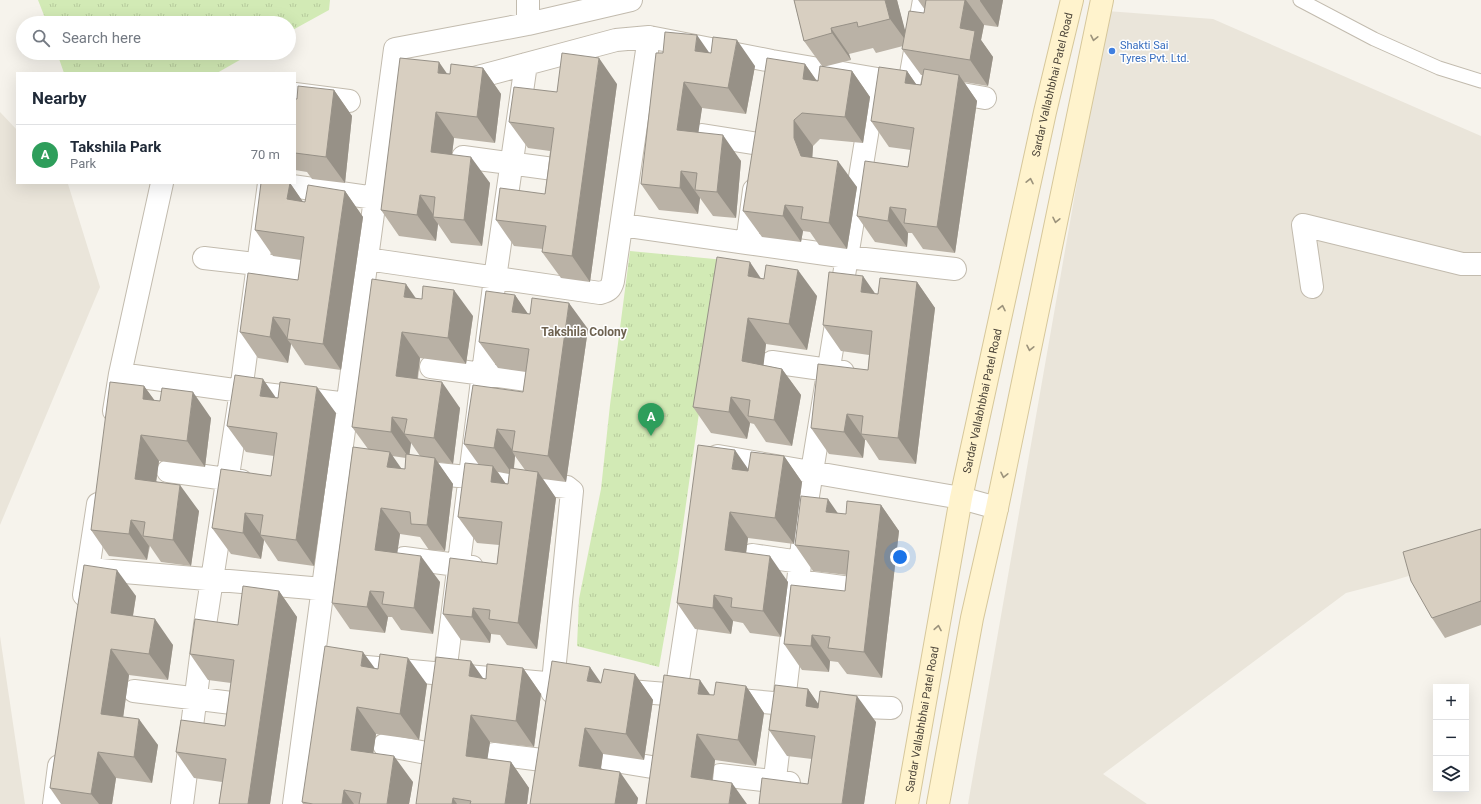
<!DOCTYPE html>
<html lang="en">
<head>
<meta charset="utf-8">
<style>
  :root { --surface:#fff; --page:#f6f6f7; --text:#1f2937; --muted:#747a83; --line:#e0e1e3; --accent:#0b8043 }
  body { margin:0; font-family:Roboto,sans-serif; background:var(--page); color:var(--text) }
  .controls { position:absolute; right:12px; bottom:12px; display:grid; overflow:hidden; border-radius:0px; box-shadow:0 4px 16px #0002 }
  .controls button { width:36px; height:36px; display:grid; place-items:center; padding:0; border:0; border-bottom:1px solid var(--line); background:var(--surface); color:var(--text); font:20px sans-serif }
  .you { position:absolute; left:900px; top:557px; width:14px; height:14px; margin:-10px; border:3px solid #fff; border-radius:50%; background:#1a73e8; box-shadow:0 0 0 6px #1a73e833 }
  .badge { display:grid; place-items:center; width:26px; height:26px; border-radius:50%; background:var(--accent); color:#fff; font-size:13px; font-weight:700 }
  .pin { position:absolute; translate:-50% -33px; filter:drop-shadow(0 1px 2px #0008) }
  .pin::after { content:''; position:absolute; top:21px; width:14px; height:12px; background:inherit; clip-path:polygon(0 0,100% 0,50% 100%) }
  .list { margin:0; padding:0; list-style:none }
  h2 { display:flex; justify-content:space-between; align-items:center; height:52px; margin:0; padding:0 16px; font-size:17px }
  h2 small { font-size:13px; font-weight:400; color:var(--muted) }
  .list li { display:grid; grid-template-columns:26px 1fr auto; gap:12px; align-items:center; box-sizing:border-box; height:60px; padding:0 16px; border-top:1px solid var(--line) }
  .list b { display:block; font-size:15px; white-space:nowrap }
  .list p { margin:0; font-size:13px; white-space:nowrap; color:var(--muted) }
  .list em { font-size:13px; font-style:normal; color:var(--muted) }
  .icon { flex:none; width:22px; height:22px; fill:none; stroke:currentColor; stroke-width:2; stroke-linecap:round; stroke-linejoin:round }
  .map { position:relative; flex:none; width:1481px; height:804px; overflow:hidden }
  .search { position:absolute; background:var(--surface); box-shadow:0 4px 16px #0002; left:16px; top:16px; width:280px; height:44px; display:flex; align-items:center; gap:10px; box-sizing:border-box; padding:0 14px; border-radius:22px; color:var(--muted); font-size:15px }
  .panel { position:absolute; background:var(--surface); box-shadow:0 4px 16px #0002; left:16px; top:72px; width:280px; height:112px; border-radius:0px }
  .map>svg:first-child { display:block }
  .residential { fill:#eae5da }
  .park { fill:url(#park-tufts) }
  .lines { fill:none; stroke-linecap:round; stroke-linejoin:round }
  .service-casing { stroke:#c2bbae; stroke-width:15 }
  .minor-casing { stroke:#c2bbae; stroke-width:24 }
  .secondary-casing { stroke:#d6c79b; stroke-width:24 }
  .service { stroke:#fff; stroke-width:13 }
  .minor { stroke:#fff; stroke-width:22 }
  .secondary { stroke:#fff3cd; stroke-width:22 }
  .wall { fill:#bab2a6; fill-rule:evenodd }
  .shaded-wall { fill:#979187 }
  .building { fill:#d8cfc1; stroke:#979187 }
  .oneway { stroke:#9c937c }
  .shop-dot { fill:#3f7fe0; stroke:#fff; stroke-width:1.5 }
  .labels { text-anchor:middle; stroke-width:3; stroke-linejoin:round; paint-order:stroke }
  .shop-label { font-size:11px; fill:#366cbe; stroke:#fff; text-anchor:start }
  .street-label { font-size:11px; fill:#4b4439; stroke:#fff }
  .neighbourhood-label { font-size:12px; font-weight:bold; fill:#6e6250; stroke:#fff }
</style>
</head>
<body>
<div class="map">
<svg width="1481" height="804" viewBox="0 0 1481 804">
  <defs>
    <pattern id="park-tufts" width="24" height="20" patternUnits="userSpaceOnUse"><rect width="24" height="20" fill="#d2eab5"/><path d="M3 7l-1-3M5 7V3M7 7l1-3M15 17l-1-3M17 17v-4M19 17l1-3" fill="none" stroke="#b6ca9c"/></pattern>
  </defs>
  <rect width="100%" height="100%" fill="#f6f3ec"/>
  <path class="residential" d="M1107 11 1213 19 1481 136V554L1392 581 1346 593 1103 774 1147 804H968Z
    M0 112 17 130V183L68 184 100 287 0 525Z
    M0 636 25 804H0Z"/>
  <path class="park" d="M38 0H330L329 10 289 32V23H47Z
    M57 53H252L217 73H64Z
    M630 251 725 260 702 392 678 560 659 667 577 646 579 599 601 489 610 405Z"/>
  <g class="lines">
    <g class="service-casing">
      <path id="service" d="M1300 0 1374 39 1439 68 1481 81"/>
    </g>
    <g class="minor-casing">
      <path id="minor" d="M528 24V0
        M459 82 616 40 649 37 772 61 889 81
        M909 85 924 0
        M945 91 985 98
        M295 94 349 101
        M702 135 759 144
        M463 157 561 170
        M271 183 375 198
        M754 190 747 243 847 257 955 269
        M622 225 747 243
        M204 258 308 270
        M367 259 600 293C608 291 611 289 613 281L649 37
        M1312 287 1303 225 1462 264H1481
        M772 362 843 372
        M431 367 534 381
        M120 374 241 391 348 404
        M114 411 120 374 162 183
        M713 458 718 456 961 498 997 508
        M168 471 241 481
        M418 472 567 487 572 491 552 692
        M752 555 800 562
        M404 558 472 567
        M89 569 323 589
        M798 581 850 588
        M84 595 98 504
        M344 665 579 686
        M443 689 495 278 526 64
        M617 690 691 696
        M134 691 240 704
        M727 699 798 705
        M674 706 692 588
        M835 706 891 708
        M384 745 432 754
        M494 754 542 760
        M609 760 664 769
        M720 775 789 783
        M54 804 59 766
        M182 804 205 625 241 391 269 183
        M294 804 395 49 528 24 631 0
        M772 804 808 496 876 79"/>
    </g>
    <g class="secondary-casing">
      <g id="secondary">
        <path id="s1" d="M907 804 961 498 1045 112 1072 0"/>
        <path d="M938 804 972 618 997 508 1102 0"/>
      </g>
    </g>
    <use href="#service" class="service"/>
    <use href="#minor" class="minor"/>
    <use href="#secondary" class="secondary"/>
  </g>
  <path class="wall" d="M794 0H897L905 32 924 13 925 10 918 0H1003L998 27 984 25 981 40 993 57 988 86 964 82 977 101 955 253 923 249 912 233H908L907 247 875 242 857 216 908 167 911 150 889 147 871 121 907 71 916 84 921 85 923 75H921L902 49 903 46 876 53 873 48 849 54 851 60 823 67 852 71 870 97 863 143 820 139 813 146 812 157 857 187 847 249 819 245 810 232 803 231 801 242 762 237 743 211 805 64 817 81H818L822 66 804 41Z
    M663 53H709L755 66 746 114 702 108 698 132 741 161 736 218 713 216 700 198 698 214 659 210 641 184Z
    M483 68 501 94 495 143 454 138 452 155 490 183 482 246 451 243 438 224 436 241 399 236 381 210 447 74H450Z
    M617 84 590 282 561 278 542 252 543 249 514 246 496 220 545 194 550 151 528 148 509 122 557 92Z
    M334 90 352 116 345 183 312 179 307 172 295 170V99H297Z
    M290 183 303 202H305L345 191 363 217 341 370 305 365 291 344 288 363 258 358 240 332 298 280 301 260 273 256 255 230Z
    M761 278 817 296 807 350 766 344 763 365 782 369 801 395 792 446 766 442 754 424 750 423 747 439 711 433 693 407Z
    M917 282 935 308 916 464 879 460 866 440H865L863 458 829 454 811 428 868 370 869 355 841 351 823 325 876 294H878Z
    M515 295 527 314 588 329 566 482 543 479 556 498 537 649 507 645 500 635 491 634 490 643 461 640 443 614 497 564 499 545 477 543 458 517 479 465 464 444 523 392 526 372 498 368 479 342ZM515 456 525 470 514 469ZM498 472 509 474 508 484 505 483Z
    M416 298 473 316 466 364 420 358 418 379 460 408 453 464 437 462 453 484 445 551 429 550 420 537 400 534 397 553 440 582 433 634 401 630 392 617H388L385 633 350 629 332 603 368 449 352 427ZM411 443 420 456 409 455ZM392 456 406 458 405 469H401Z
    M144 386 155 401 211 418 205 467 159 461 156 481 199 511 191 566 161 562 150 546 147 560 109 556 91 530Z
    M275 397 336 413 314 566 278 561 264 540 261 559 231 554 212 528 271 476 274 456 246 452 227 426Z
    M784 456 802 482 794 544 748 538 746 553 788 582 781 637 750 633 743 623 733 621 731 634 695 629 677 603 749 470Z
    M881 505 899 531 882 678 847 674 838 662 830 661 829 672 802 670 784 644 845 591 847 575 813 571 795 545 838 514H846Z
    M1481 529V625L1445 638 1432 618Z
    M84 565 136 596 133 616 173 645 168 680 129 675 123 717 158 745 152 783 116 778 112 804H61L50 788Z
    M279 591 297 617 270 804H219L222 782 194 778 176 752 225 726 231 683 208 680 190 654 238 625Z
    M375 668 427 684 419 740 376 734 373 753 413 782 409 804H303L302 802Z
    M523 668 541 694 534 747 490 742 487 759 511 762 529 788 527 804H416L483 678 486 679Z
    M635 674 653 700 644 760 603 754 601 769 638 798 637 804H530L601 683Z
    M746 686 764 713 756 766 715 760 713 780 646 804 710 695H714Z
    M808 689 818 704 876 722 864 804 808 784 812 759 787 756 769 730Z"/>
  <path class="shaded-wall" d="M885 0H897L909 45 890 19Z
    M965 0H966L984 25 981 40 993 57 988 86 970 60 960 28Z
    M980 0H1003L998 27 980 1Z
    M831 28 849 54 851 60 832 33Z
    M697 35 715 61 695 51Z
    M737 40 755 66 746 114 728 88Z
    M599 58 617 84 590 282 572 256Z
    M439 62 457 88 438 73Z
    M805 64 823 90 803 79Z
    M483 68 501 94 495 143 477 117Z
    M852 71 870 97 863 143 845 117Z
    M907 71 925 97 905 83Z
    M959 75 977 101 955 253 937 227Z
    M684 82 702 108 695 156 677 130Z
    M334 90 352 116 345 183 326 157Z
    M436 112 454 138 449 178 431 152Z
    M794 120 813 146 812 164 801 156 794 138Z
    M723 135 741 161 736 218 717 192Z
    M471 157 490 183 482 246 464 220Z
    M838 161 857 187 847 249 829 223Z
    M681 171 700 198 698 214 680 188Z
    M290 183 308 209 287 199Z
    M345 191 363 217 341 370 323 344Z
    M420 195 435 217H433L438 224 436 241 417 215Z
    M785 205 803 231 801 242 783 216Z
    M890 207 908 233 907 247 888 221Z
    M750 262 768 289 748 276Z
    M798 270 817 296 807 350 789 324Z
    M863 276 881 302 861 292Z
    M917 282 935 308 916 464 898 438Z
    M406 284 424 310 404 297Z
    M454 290 473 316 466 364 448 338Z
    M515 295 533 321 512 312Z
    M569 303 588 329 566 482 548 456Z
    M273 317 288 339H287L291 344 288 363 270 337Z
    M748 318 766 344 761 387 742 361Z
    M402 332 420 358 414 402 396 376Z
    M782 369 801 395 792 446 774 420Z
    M263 379 281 405 260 396Z
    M442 382 460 408 453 464 434 438Z
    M144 386 163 412 143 399Z
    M317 387 336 413 314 566 296 540Z
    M193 392 211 418 205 467 187 441Z
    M731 397 750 423 747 439 729 412Z
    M847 414 865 440 863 458 844 432Z
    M392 417 411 443 409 458 391 432Z
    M497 429 513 451H512L515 456 513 475 494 448Z
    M141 435 159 461 153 505 135 479Z
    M735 450 753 476 732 469Z
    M390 452 408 478 387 467Z
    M784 456 802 482 794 544 775 518Z
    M435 458 453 484 445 551 427 525Z
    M493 466 512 492 491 482Z
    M538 472 556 498 537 649 518 623Z
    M180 485 199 511 191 566 173 540Z
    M828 499 846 525 826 512Z
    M881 505 899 531 882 678 864 652Z
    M381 508 400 534 394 576 375 550Z
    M730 512 748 538 743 576 725 550Z
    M245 513 261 535H260L264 540 261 559 243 533Z
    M131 520 149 546 147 560 129 534Z
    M421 556 440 582 433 634 414 608Z
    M770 556 788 582 781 637 763 611Z
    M117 570 136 596 129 639 111 613Z
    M279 591 297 617 270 804H248Z
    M370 591 388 617 385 633 367 607Z
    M714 595 733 621 731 634 713 608Z
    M473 608 491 634 490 643 472 617Z
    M155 619 173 645 168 680 149 654Z
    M812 635 830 661 829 672 811 646Z
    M111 649 129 675 120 740 101 714Z
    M363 652 382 678 361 666Z
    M408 658 427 684 419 740 400 714Z
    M471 661 490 688 469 676Z
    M590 667 608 693 587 681Z
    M523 668 541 694 534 747 516 721Z
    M635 674 653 700 644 760 626 734Z
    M700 680 718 706 698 694Z
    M746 686 764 713 756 766 738 740Z
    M808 689 826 715 806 706Z
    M857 696 876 722 864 804H842Z
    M357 707 376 734 370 776 351 750Z
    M471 715 490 742 484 782 466 756Z
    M139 719 158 745 152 783 134 757Z
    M585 728 603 754 597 792 579 766Z
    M697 734 715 760 709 803 691 777Z
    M98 752 116 778 112 804H99L91 794Z
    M394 756 413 782 409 804H387Z
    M511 762 529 788 527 804H505Z
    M620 772 638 798 637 804H615Z
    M732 783 747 804H729Z
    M344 790 354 804H342Z
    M453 798 457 804H452Z"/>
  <path class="building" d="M794 0H885L890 19 858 27 857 22 831 28 832 33 804 41Z
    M926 0H965L960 28 975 31 970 60 902 49 909 11 924 13Z
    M665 32 697 35 695 51 711 53 713 37 737 40 728 88 684 82 677 130 723 135 717 192 695 190 697 173 681 171 680 188 641 184 656 53H663Z
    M562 53 599 58 572 256 542 252 546 226 496 220 500 188 545 194 554 128 509 122 514 87 557 92Z
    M400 58 439 62 438 73 450 74 451 64 483 68 477 117 436 112 431 152 471 157 464 220 433 217 435 197 420 195 417 215 381 210Z
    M767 58 805 64 803 79 818 81 820 66 852 71 845 117 802 113 794 120V138L801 156 838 161 829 223 801 219 803 207 785 205 783 216 743 211Z
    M879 67 907 71 905 83 921 85 924 69 959 75 937 227 904 223 906 209 890 207 888 221 857 216 865 161 908 167 914 128 871 121Z
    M298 86 334 90 326 157 295 153V99H297Z
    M261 183H290L287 199 305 202 308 185 345 191 323 344 287 339 290 319 273 317 270 337 240 332 248 273 298 280 304 237 255 230Z
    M717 257 750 262 748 276 764 279 766 265 798 270 789 324 748 318 742 361 782 369 774 420 748 416 750 400 731 397 729 412 693 407Z
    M829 272 863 276 861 292 878 294 880 278 917 282 898 438 861 434 863 416 847 414 844 432 811 428 818 364 868 370 872 331 823 325Z
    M372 279 406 284 404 297 422 299 423 286 454 290 448 338 402 332 396 376 442 382 434 438 404 434 407 419 392 417 391 432 352 427Z
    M486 291 515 295 512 312 530 314 532 298 569 303 548 456 512 451 515 431 497 429 494 448 464 444 473 385 523 392 529 349 479 342Z
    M235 375 263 379 260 396 278 398 280 382 317 387 296 540 260 535 263 515 245 513 243 533 212 528 221 469 271 476 277 433 227 426Z
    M110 382 144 386 143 399 160 401 162 388 193 392 187 441 141 435 135 479 180 485 173 540 143 536 145 522 131 520 129 534 91 530Z
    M698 445 735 450 732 469 748 471 751 452 784 456 775 518 730 512 725 550 770 556 763 611 731 607 732 598 714 595 713 608 677 603Z
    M353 447 390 452 387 467 405 469 406 454 435 458 427 525 411 524 410 512 381 508 375 550 421 556 414 608 382 604 384 592 370 591 367 607 332 603Z
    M465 463 493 466 491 482 508 484 510 468 538 472 518 623 489 619 490 610 473 608 472 617 443 614 450 558 497 564 502 522 458 517Z
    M801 496 828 499 826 512 846 514 847 501 881 505 864 652 828 648 830 637 812 635 811 646 784 644 791 585 845 591 849 551 795 545Z
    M1481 529V601L1432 618 1411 581 1403 552 1474 531Z
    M84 565 117 570 111 613 155 619 149 654 111 649 101 714 139 719 134 757 98 752 91 794 50 788Z
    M243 586 279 591 248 804H219L226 759 176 752 181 720 225 726 234 660 190 654 195 619 238 625Z
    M325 646 363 652 361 666 378 669 380 654 408 658 400 714 357 707 351 750 394 756 387 804H359L361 793 344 790 342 804H313L302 802Z
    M436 657 471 661 469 676 486 679 487 664 523 668 516 721 471 715 466 756 511 762 505 804H470L471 801 453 798 452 804H416Z
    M552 661 590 667 587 681 601 683 604 669 635 674 626 734 585 728 579 766 620 772 615 804H530Z
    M664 675 700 680 698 694 714 695 716 682 746 686 738 740 697 734 691 777 732 783 729 804H646Z
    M775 685 808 689 806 706 818 708 820 691 857 696 842 804H759L762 778 808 784 815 736 769 730Z"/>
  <defs><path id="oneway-chevron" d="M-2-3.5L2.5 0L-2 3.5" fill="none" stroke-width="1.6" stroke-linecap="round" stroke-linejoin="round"/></defs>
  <g class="oneway">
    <use href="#oneway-chevron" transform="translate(1094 38) rotate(102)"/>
    <use href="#oneway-chevron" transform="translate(1030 181) rotate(-78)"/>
    <use href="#oneway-chevron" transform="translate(1056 220) rotate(102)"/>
    <use href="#oneway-chevron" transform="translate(1002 308) rotate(-78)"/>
    <use href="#oneway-chevron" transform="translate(1030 348) rotate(102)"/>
    <use href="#oneway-chevron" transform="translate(1004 475) rotate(102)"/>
    <use href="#oneway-chevron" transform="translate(938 628) rotate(-80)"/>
  </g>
  <circle class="shop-dot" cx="1112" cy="51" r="4"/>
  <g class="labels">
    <g class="shop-label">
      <text x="1120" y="49">Shakti Sai<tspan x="1120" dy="13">Tyres Pvt. Ltd.</tspan></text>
    </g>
    <g class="street-label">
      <text dy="4" stroke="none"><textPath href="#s1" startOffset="734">Sardar Vallabhbhai Patel Road</textPath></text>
      <text dy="4" stroke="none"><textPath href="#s1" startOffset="410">Sardar Vallabhbhai Patel Road</textPath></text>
      <text dy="4" stroke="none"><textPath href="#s1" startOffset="86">Sardar Vallabhbhai Patel Road</textPath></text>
    </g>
    <g class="neighbourhood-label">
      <text x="584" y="336">Takshila Colony</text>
    </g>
  </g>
</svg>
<div class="controls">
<button>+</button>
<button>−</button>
<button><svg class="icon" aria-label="layers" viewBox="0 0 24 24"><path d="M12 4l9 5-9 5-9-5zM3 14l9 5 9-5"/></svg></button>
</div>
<div class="you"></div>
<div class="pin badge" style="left:651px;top:436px;background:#2e9e5b">A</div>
<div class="search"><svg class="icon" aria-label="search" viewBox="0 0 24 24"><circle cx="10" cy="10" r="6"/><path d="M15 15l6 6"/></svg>Search here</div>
<section class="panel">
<h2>Nearby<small></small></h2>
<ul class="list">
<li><span class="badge" style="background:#2e9e5b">A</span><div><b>Takshila Park</b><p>Park</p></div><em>70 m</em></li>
</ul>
</section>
</div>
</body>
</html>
